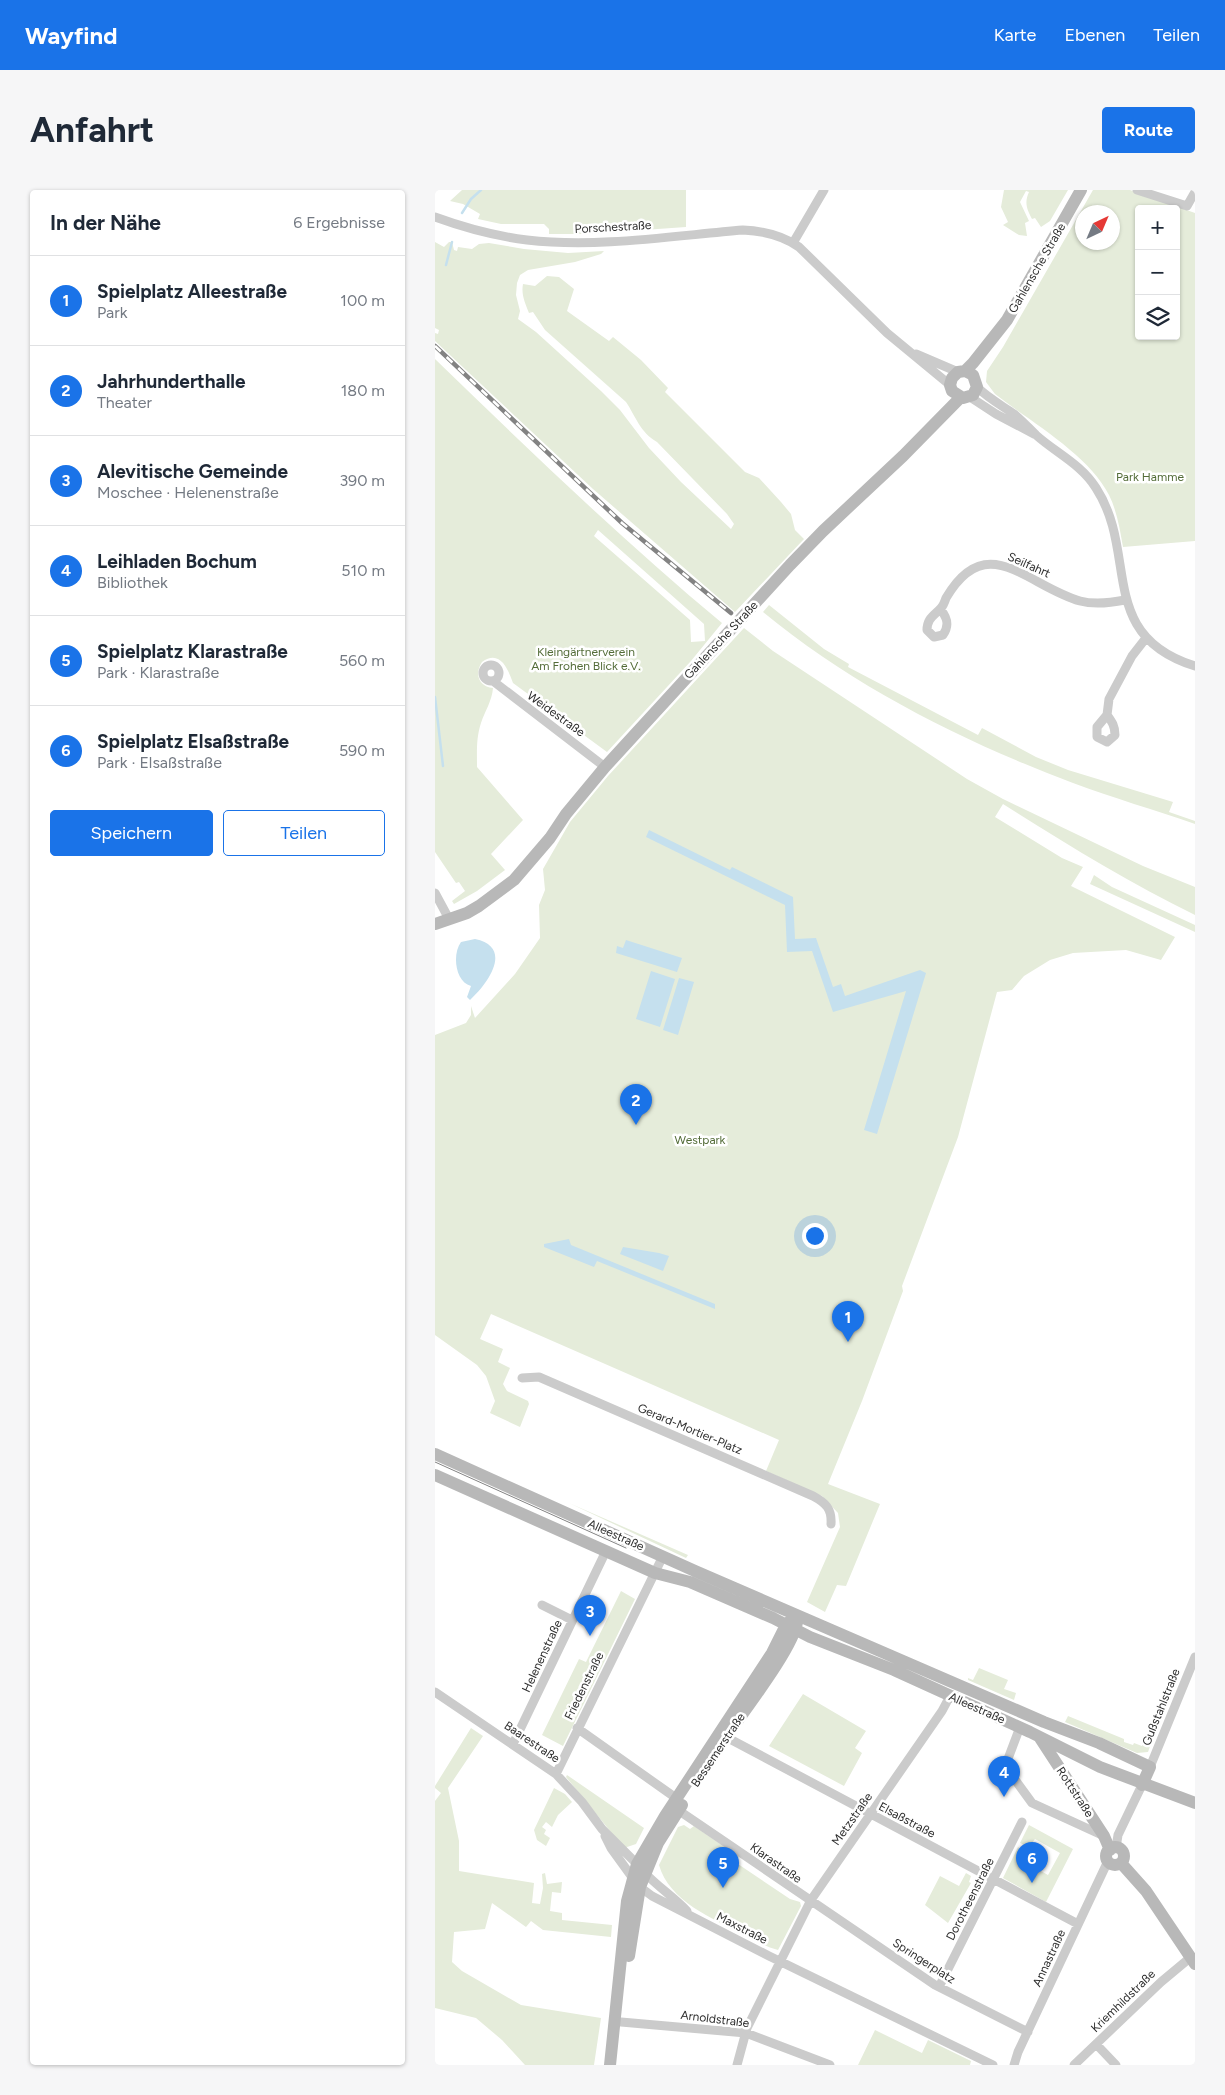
<!DOCTYPE html>
<html lang="de">
<head>
<meta charset="utf-8">
<style>
  :root { --surface:#fff; --page:#f6f6f7; --text:#1f2937; --muted:#747a83; --line:#e0e1e3; --accent:#1a73e8 }
  body { margin:0; font-family:Figtree,sans-serif; background:var(--page); color:var(--text) }
  .controls { position:absolute; right:15px; top:15px; display:grid; overflow:hidden; border-radius:5px; box-shadow:0 1px 4px #0004 }
  .controls button { width:45px; height:45px; display:grid; place-items:center; padding:0; border:0; border-bottom:1px solid var(--line); background:var(--surface); color:var(--text); font:25px sans-serif }
  .compass { position:absolute; left:640px; top:15px; width:45px; height:45px; border-radius:50%; background:var(--surface); box-shadow:0 1px 4px #0004; rotate:44deg }
  .you { position:absolute; left:379px; top:1045px; width:18px; height:18px; margin:-12px; border:4px solid #fff; border-radius:50%; background:#1a73e8; box-shadow:0 0 0 8px #1a73e833 }
  .badge { display:grid; place-items:center; width:32px; height:32px; border-radius:50%; background:var(--accent); color:#fff; font-size:16px; font-weight:700 }
  .pin { position:absolute; translate:-50% -41px; filter:drop-shadow(0 1px 2px #0008) }
  .pin::after { content:''; position:absolute; top:26px; width:18px; height:15px; background:inherit; clip-path:polygon(0 0,100% 0,50% 100%) }
  .list { margin:0; padding:0; list-style:none }
  h2 { display:flex; justify-content:space-between; align-items:center; height:65px; margin:0; padding:0 20px; font-size:21px }
  h2 small { font-size:16px; font-weight:400; color:var(--muted) }
  .list li { display:grid; grid-template-columns:32px 1fr auto; gap:15px; align-items:center; box-sizing:border-box; height:90px; padding:0 20px; border-top:1px solid var(--line) }
  .list b { display:block; font-size:19px; white-space:nowrap }
  .list p { margin:0; font-size:16px; white-space:nowrap; color:var(--muted) }
  .list em { font-size:16px; font-style:normal; color:var(--muted) }
  .actions { display:flex; gap:10px; padding:15px 20px }
  .actions a { flex:1; padding:11px 0; border:1px solid var(--accent); border-radius:5px; text-align:center; font-size:18px; color:var(--accent) }
  .actions .main { background:var(--accent); color:#fff }
  .icon { flex:none; width:28px; height:28px; fill:none; stroke:currentColor; stroke-width:2; stroke-linecap:round; stroke-linejoin:round }
  .map { position:relative; flex:none; width:760px; height:1875px; overflow:hidden; border-radius:5px }
  header { display:flex; align-items:center; gap:30px; box-sizing:border-box; height:70px; padding:0 25px; background:var(--accent); color:#fff }
  header strong { font-size:24px }
  nav { display:flex; gap:28px; margin-inline-start:auto; font-size:18px }
  .intro { display:flex; align-items:center; justify-content:space-between; box-sizing:border-box; height:120px; padding:0 30px }
  h1 { margin:0; font-size:35px }
  .button { padding:12px 22px; border-radius:5px; background:var(--accent); color:#fff; font-size:18px; font-weight:700 }
  main { display:flex; gap:30px; padding:0 30px }
  aside { flex:1; background:var(--surface); border-radius:5px; box-shadow:0 1px 4px #0004 }
  .map>svg:first-child { display:block }
  .green { fill:#e5ecda; fill-rule:evenodd }
  .water { fill:#c5e0ee }
  .lines { fill:none; stroke-linecap:round; stroke-linejoin:round }
  .stream { stroke:#c5e0ee; stroke-width:2.5 }
  .street { stroke:#cbcbcb; stroke-width:9 }
  .secondary { stroke:#b8b8b8; stroke-width:12 }
  .tram { stroke:#838383; stroke-width:1 }
  .rail-casing { stroke:#838383; stroke-width:4.5 }
  .rail { stroke:#fff; stroke-width:2.5; stroke-dasharray:8; stroke-linecap:butt }
  .labels { text-anchor:middle; stroke-width:5; stroke-linejoin:round; paint-order:stroke }
  .street-label { font-size:12px; fill:#2e2e2e; stroke:#fff }
  .park-label { font-size:12px; fill:#536c38; stroke:#fff }
</style>
</head>
<body>
<header>
<strong>Wayfind</strong>
<nav><a>Karte</a><a>Ebenen</a><a>Teilen</a></nav>
</header>
<div class="intro"><h1>Anfahrt</h1><a class="button">Route</a></div>
<main>
<aside>
<h2>In der Nähe<small>6 Ergebnisse</small></h2>
<ul class="list">
<li><span class="badge">1</span><div><b>Spielplatz Alleestraße</b><p>Park</p></div><em>100 m</em></li>
<li><span class="badge">2</span><div><b>Jahrhunderthalle</b><p>Theater</p></div><em>180 m</em></li>
<li><span class="badge">3</span><div><b>Alevitische Gemeinde</b><p>Moschee · Helenenstraße</p></div><em>390 m</em></li>
<li><span class="badge">4</span><div><b>Leihladen Bochum</b><p>Bibliothek</p></div><em>510 m</em></li>
<li><span class="badge">5</span><div><b>Spielplatz Klarastraße</b><p>Park · Klarastraße</p></div><em>560 m</em></li>
<li><span class="badge">6</span><div><b>Spielplatz Elsaßstraße</b><p>Park · Elsaßstraße</p></div><em>590 m</em></li>
</ul>
<div class="actions"><a class="main">Speichern</a><a>Teilen</a></div>
</aside>
<div class="map">
<svg width="760" height="1875" viewBox="0 0 760 1875">
  <rect width="100%" height="100%" fill="#fff"/>
  <path class="green" d="M27 0H251V37L152 44H114V39L109 34H66L43 29 45 24 28 14 15 11Z
    M569 0H633L615 31 606 37 600 28 597 29C592 19 589 13 594 2L591 1 585 12 594 31 590 33 592 46 584 45 568 35 573 32 566 17Z
    M658 0H695L760 23V351L688 357C685 340 682 321 674 305 654 265 596 232 560 204L551 192 552 181 568 157ZM704 19H741V146H704ZM648 22H678V52H648Z
    M0 52 9 57 14 52H17L19 60 22 61 23 57 37 59 44 54 54 53 89 59 133 63 169 61 166 64 140 72 93 80 85 85 82 93 81 105 85 121 83 129 101 142 166 201 185 220 214 258 246 292 296 339 299 334 292 324 222 252C205 242 201 227 191 212L110 140 98 122 94 123C90 113 86 104 88 94L100 96 112 86 124 87 139 99 132 121 174 151 178 147 206 170 233 198 230 202 310 282 324 288 346 312 356 324 360 340 369 349 300 422 158 299 0 151V143L3 144 4 140 0 138Z
    M0 169C94 260 187 350 287 433L256 471 172 562 78 493C73 479 65 459 47 472 39 484 44 497 58 498 57 511 50 521 46 533 41 548 42 562 42 577L88 630 56 664 70 680 42 701 19 714 17 711 30 701 24 692 21 693 0 662ZM163 340 269 434 270 451 256 452 255 430 159 346Z
    M334 415 389 459 414 474 413 477 543 545 547 538 601 567 633 580 738 612 734 622 760 631V634C720 620 678 608 638 593 527 551 419 497 328 422Z
    M309 438 338 461 532 589 568 609 708 676 760 697V725C693 692 631 654 568 614L560 627 627 668 648 677 636 696 740 747 726 770 691 760 638 763 615 770 589 786 577 800 562 802 523 947 467 1096 468 1101 427 1211 393 1294 445 1314 411 1396 402 1395 390 1422 372 1412 405 1337 403 1323 387 1306 331 1281 344 1250 56 1124 45 1149 68 1159 63 1172 75 1178 68 1194 72 1201 93 1211 94 1214 85 1237 55 1223 60 1211 51 1186 42 1175 0 1145V845L31 833 36 825V816L40 828 80 784 105 748 104 715 110 700 108 679 135 632 173 586Z
    M659 685 677 697 760 735V742L655 694Z
    M134 1313 253 1365 251 1368Z
    M186 1401 200 1409 128 1556 107 1545 144 1469 151 1472Z
    M544 1478 573 1490 569 1499 581 1503 579 1510 533 1490V1488L538 1490Z
    M368 1504 431 1541 420 1558 427 1563 409 1596 334 1556Z
    M633 1526 689 1549V1552L698 1555 699 1553 707 1556 713 1543 719 1545 713 1562 702 1563 630 1532Z
    M36 1538 48 1546 13 1598 24 1651V1681L99 1693 97 1713 105 1714 108 1698 107 1684 110 1683 112 1694 127 1692 126 1703 117 1702 115 1721 127 1723V1730L177 1735 176 1747 108 1740 96 1731 91 1737 57 1713 50 1739 19 1742 17 1772 27 1781 86 1815 166 1828 159 1875H90L67 1850 41 1828 0 1818V1611L6 1603 0 1598V1596Z
    M132 1585 209 1638 201 1654 192 1657 191 1659 189 1658 131 1587Z
    M119 1598 130 1604 137 1612 123 1625 117 1637 111 1632 107 1637 111 1640 109 1644 115 1648 111 1656 102 1650 99 1640Z
    M249 1635 255 1639 259 1636 304 1667 300 1672 355 1709 365 1712 366 1716 343 1760C331 1757 319 1749 308 1744 278 1729 234 1711 224 1675L243 1637Z
    M594 1635 638 1659 611 1712 568 1688 583 1657 591 1662 588 1671 613 1685 625 1663 600 1649 594 1657 585 1653Z
    M531 1683 536 1686 534 1692 536 1693 513 1733 490 1715 505 1686 524 1696Z
    M440 1840 487 1863 493 1850 536 1871 535 1875H423Z"/>
  <path class="water" d="M214 640 295 680 297 677 358 707 360 749 381 748 398 797 406 794 410 806 485 780 491 783 442 944 429 940 471 801 398 822 377 761 352 762 350 715 211 647Z
    M40 749C79 757 53 794 35 810L32 807 36 796C20 792 17 764 26 752Z
    M191 750 247 768 242 782 181 763 182 756 188 758Z
    M216 781 240 789 225 837 201 829Z
    M244 788 259 792 243 845 228 840Z
    M134 1049 136 1055 280 1114V1119L162 1071 159 1077 109 1057V1054Z
    M188 1057 224 1063 234 1066 228 1081 185 1064Z"/>
  <g class="lines">
    <path class="stream" d="M27 23 36 9 46 0
      M11 75 17 52
      M0 507 8 576"/>
    <path class="street" d="M702 0 752 16 760 2
      M0 27C30 38 60 46 92 50 163 58 237 46 308 40 329 41 347 45 364 57L452 143 515 195
      M358 53 389 0
      M481 164 523 182
      M542 197C553 208 566 215 579 224 587 231 594 238 601 245 621 263 646 274 661 298 704 364 661 445 760 476
      M535 207 561 224 599 244
      M505 419C512 427 515 435 508 445L499 447 492 440C492 428 499 426 506 418 508 416 510 411 511 408 552 338 592 396 645 411 660 415 675 413 690 410
      M48 483a8 8 0 1 1 16 0a8 8 0 1 1-16 0Z
      M58 491 170 577
      M672 525C677 532 680 536 680 545L672 552 662 547V537L672 525 674 509 697 466 711 448
      M0 703 14 729
      M87 1188 104 1187 378 1306C391 1313 397 1319 396 1334
      M107 1415 137 1430
      M0 1502 121 1584 147 1612 167 1639 202 1674
      M585 1537 571 1574 573 1580 597 1613 669 1646
      M142 1538 241 1608
      M291 1547 643 1734
      M78 1554 171 1361
      M715 1577 760 1467
      M121 1584 228 1366
      M243 1620 500 1795 593 1842
      M170 1646 176 1658 197 1687
      M681 1658 683 1645 707 1595
      M210 1683C223 1697 239 1707 252 1721
      M205 1697 217 1706 334 1766 558 1875
      M504 1797 587 1632
      M186 1832 311 1843 395 1875
      M661 1854 681 1875
      M302 1875 312 1838 376 1710 507 1521 515 1506
      M579 1875 583 1862 673 1671
      M639 1875 726 1792 756 1767"/>
    <path class="secondary" d="M530 181 538 185 542 197 538 205 528 208 517 201 515 195 517 188 523 182 530 181 538 173 572 130 646 0
      M0 734 32 723 44 716 79 690 115 648 131 624 170 577 355 375 388 341 468 266 525 208
      M0 1264 260 1381 609 1532 664 1553 715 1577 707 1595
      M0 1285 220 1383 255 1392 338 1428 375 1447 459 1480 595 1542 665 1577 760 1613
      M296 1540C312 1517 359 1456 362 1432
      M605 1548 669 1646 675 1660
      M671 1666a9 9 0 1 1 18 0a9 9 0 1 1-18 0Z
      M686 1673 711 1701 760 1774
      M194 1766 205 1697 223 1653 247 1615
      M175 1875 192 1711 202 1674 230 1626 337 1463 351 1435 357 1429"/>
    <path class="tram" d="M0 1272 191 1358"/>
    <g class="rail-casing">
      <path id="rail" d="M0 156 187 333 296 423"/>
    </g>
    <use href="#rail" class="rail"/>
  </g>
  <g class="labels">
    <g class="street-label">
      <text transform="translate(178 37) rotate(-3)" y="4">Porschestraße</text>
      <text transform="translate(602 78) rotate(-60)" y="4">Gahlensche Straße</text>
      <text transform="translate(594 375) rotate(24)" y="4">Seilfahrt</text>
      <text transform="translate(286 450) rotate(-47)" y="4">Gahlensche Straße</text>
      <text transform="translate(121 524) rotate(36)" y="4">Weidestraße</text>
      <text transform="translate(255 1239) rotate(23)" y="4">Gerard-Mortier-Platz</text>
      <text transform="translate(181 1345) rotate(24)" y="4">Alleestraße</text>
      <text transform="translate(107 1466) rotate(-65)" y="4">Helenenstraße</text>
      <text transform="translate(149 1496) rotate(-64)" y="4">Friedenstraße</text>
      <text transform="translate(726 1517) rotate(-68)" y="4">Gußstahlstraße</text>
      <text transform="translate(542 1518) rotate(24)" y="4">Alleestraße</text>
      <text transform="translate(97 1552) rotate(34)" y="4">Baarestraße</text>
      <text transform="translate(283 1560) rotate(-56)" y="4">Bessemerstraße</text>
      <text transform="translate(640 1602) rotate(57)" y="4">Rottstraße</text>
      <text transform="translate(417 1629) rotate(-55)" y="4">Metzstraße</text>
      <text transform="translate(472 1630) rotate(28)" y="4">Elsaßstraße</text>
      <text transform="translate(341 1673) rotate(35)" y="4">Klarastraße</text>
      <text transform="translate(535 1709) rotate(-63)" y="4">Dorotheenstraße</text>
      <text transform="translate(307 1738) rotate(27)" y="4">Maxstraße</text>
      <text transform="translate(614 1768) rotate(-65)" y="4">Annastraße</text>
      <text transform="translate(489 1771) rotate(33)" y="4">Springerplatz</text>
      <text transform="translate(688 1811) rotate(-44)" y="4">Kriemhildstraße</text>
      <text transform="translate(280 1829) rotate(7)" y="4">Arnoldstraße</text>
    </g>
    <g class="park-label">
      <text x="715" y="291">Park Hamme</text>
      <text x="151" y="466">Kleingärtnerverein<tspan x="151" dy="14">Am Frohen Blick e.V.</tspan></text>
      <text x="265" y="954">Westpark</text>
    </g>
  </g>
</svg>
<div class="controls">
<button>+</button>
<button>−</button>
<button><svg class="icon" aria-label="layers" viewBox="0 0 24 24"><path d="M12 4l9 5-9 5-9-5zM3 14l9 5 9-5"/></svg></button>
</div>
<svg class="compass" viewBox="-18 -18 36 36"><path d="M0-13l5 13h-10z" fill="#e53935"/><path d="M0 13l5-13h-10z" fill="#747a83"/></svg>
<div class="you"></div>
<div class="pin badge" style="left:413px;top:1152px">1</div>
<div class="pin badge" style="left:201px;top:935px">2</div>
<div class="pin badge" style="left:155px;top:1446px">3</div>
<div class="pin badge" style="left:569px;top:1607px">4</div>
<div class="pin badge" style="left:288px;top:1698px">5</div>
<div class="pin badge" style="left:597px;top:1693px">6</div>
</div>
</main>
</body>
</html>
